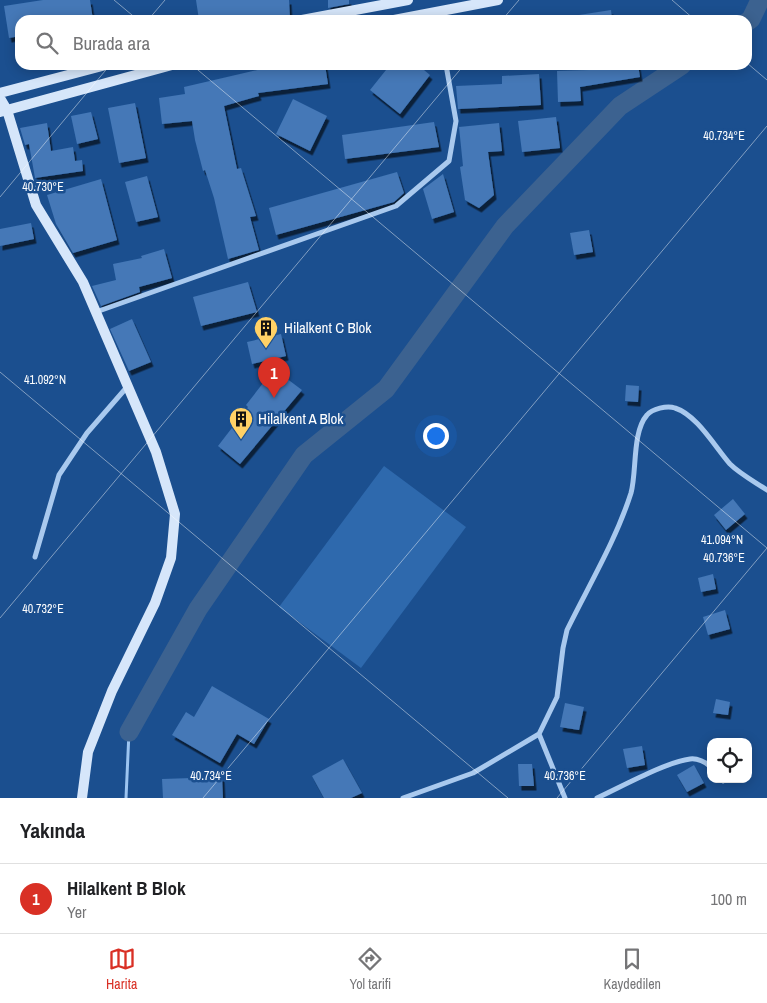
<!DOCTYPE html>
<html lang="tr">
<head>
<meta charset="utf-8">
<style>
  :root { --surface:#fff; --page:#f2f2f2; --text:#202124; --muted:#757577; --line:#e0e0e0; --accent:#d93025 }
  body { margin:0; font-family:"Archivo Narrow",sans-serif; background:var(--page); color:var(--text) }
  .controls { position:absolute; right:15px; bottom:15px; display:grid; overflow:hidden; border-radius:10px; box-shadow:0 2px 12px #0003 }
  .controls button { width:45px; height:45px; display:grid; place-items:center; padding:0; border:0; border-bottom:1px solid var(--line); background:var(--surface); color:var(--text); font:25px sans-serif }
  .you { position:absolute; left:435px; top:435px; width:18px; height:18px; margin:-12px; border:4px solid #fff; border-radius:50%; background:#1a73e8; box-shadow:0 0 0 8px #1a73e833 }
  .badge { display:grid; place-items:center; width:32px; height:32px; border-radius:50%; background:var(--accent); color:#fff; font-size:16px; font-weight:700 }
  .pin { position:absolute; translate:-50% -41px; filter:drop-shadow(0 1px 2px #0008) }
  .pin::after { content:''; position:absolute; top:26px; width:18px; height:15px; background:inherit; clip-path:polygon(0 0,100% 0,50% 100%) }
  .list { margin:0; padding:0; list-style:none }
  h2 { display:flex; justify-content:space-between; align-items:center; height:65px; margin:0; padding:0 20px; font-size:21px }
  h2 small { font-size:16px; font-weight:400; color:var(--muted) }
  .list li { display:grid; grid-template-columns:32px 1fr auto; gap:15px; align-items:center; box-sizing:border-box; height:70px; padding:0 20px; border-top:1px solid var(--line) }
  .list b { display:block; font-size:19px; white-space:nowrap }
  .list p { margin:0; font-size:16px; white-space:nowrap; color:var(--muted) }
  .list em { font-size:16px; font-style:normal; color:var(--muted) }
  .icon { flex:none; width:28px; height:28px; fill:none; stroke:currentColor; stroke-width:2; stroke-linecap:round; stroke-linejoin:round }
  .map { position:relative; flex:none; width:767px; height:798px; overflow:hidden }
  .search { position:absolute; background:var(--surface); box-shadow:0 2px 12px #0003; left:15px; right:15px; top:15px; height:55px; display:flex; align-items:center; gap:12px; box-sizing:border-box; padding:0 18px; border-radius:15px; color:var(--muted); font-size:19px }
  .sheet { height:135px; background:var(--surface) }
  nav { display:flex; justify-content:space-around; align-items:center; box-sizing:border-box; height:70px; border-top:1px solid var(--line); background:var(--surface); font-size:14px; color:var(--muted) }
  nav a { display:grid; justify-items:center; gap:2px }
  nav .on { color:var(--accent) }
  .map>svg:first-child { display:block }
  .pitch { fill:#2e69ad }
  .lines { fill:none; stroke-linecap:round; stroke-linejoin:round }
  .stream { stroke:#9cc4f0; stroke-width:3 }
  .river { stroke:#3c6290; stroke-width:19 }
  .building { fill:#4478b7; filter:url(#shadow) }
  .street { stroke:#a9c9ee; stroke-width:5 }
  .secondary { stroke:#d6e6fa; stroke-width:10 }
  .ticks { fill:none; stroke:#fff; stroke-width:1; stroke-opacity:0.45 }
  .labels { text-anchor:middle; stroke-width:5; stroke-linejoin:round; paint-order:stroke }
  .poi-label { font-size:15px; fill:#fff; stroke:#1b4f8f; text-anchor:start }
  .ticks-label { font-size:12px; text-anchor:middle; fill:#fff; stroke:#1b4f8f; stroke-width:5; stroke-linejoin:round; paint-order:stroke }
</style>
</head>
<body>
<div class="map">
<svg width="767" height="798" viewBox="0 0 767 798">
  <defs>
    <filter id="shadow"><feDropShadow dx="2.5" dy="4.5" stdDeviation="0" flood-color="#0009"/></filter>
  </defs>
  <rect width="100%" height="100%" fill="#1b4f8f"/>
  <path class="pitch" d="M384 466 466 527 361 668 279 607Z"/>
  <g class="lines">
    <path class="stream" d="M126 798 129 732"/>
    <path class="river" d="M747 22 751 19 760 0
      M129 732 198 609 304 455 386 389 505 226 620 106 682 65"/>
  </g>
  <path class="building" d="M43 0H90L93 20H20V36L9 38 4 6Z
    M196 0H289L290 18 276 19V16L242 20H199Z
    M328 0H349V4L328 8Z
    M611 10 612 20H580L579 15Z
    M279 65H325L328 84 258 93 259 96 224 106 237 169 241 168 256 216 250 217 259 250 228 259 214 198 205 170 203 171 195 140 192 121 162 124 159 98 185 94 184 87Z
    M390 65H418L430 75 400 114 370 90Z
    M599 65H638L640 77 580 87 581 101 558 102 557 71 589 70 588 68Z
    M539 74 541 105 458 109 456 86 502 84V76Z
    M293 99 327 116 310 151 276 134Z
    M135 103 146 158 119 163 108 108Z
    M91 112 98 139 77 144 71 116Z
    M556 117 560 148 522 152 518 121Z
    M434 122 439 147 345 159 342 135Z
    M47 123 51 151 73 147 75 161 82 160 83 171 35 178 29 144 25 145 20 128Z
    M499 123 502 151 488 152 494 195 479 208 465 200 460 167 463 166 459 127Z
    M397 172 404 193 394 202 276 235 269 208Z
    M443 174 454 212 432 219 423 189Z
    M147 176 158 217 136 222 125 182Z
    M101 179 117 240 73 253 56 224 47 195Z
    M31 223 34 239 0 246V229Z
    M589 230 593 252 574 255 570 233Z
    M164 249 172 278 139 287 140 292 101 306 92 286 116 280 113 264 142 258 141 256Z
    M248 282 257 312 201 326 193 297Z
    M132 319 151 362 129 371 110 329Z
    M281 334 286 356 252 364 247 342Z
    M274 369 302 390 240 464 218 446 248 407 246 405Z
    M626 385 639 386 638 402 625 401Z
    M733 499 745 514 726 530 714 515Z
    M713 574 716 589 701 592 698 578Z
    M725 610 730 629 708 635 703 617Z
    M212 686 269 719 254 744 237 734 220 763 172 735 186 712 194 717Z
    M716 699 730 702 728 715 713 713Z
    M565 703 584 707 579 730 560 727Z
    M642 746 645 765 627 768 623 749Z
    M343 759 362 793 351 798H324L312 776Z
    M518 764H532L534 786H519Z
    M694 765 704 783 687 792 677 775Z
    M222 777 223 798H163L162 779Z"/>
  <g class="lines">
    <path class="street" d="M96 312 396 206 449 161 456 121 446 65
      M35 557 59 475 87 433 127 387
      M539 734 565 798
      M722 779 723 781
      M403 798 473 773 539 734 557 697 563 648 567 630C589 585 616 540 631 493 637 471 632 432 647 415 652 409 667 405 675 408 697 415 715 447 730 464 740 474 755 482 767 490
      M597 798C621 787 666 762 690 759 697 758 706 762 711 767"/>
    <path class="secondary" d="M302 20 408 0
      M394 20 498 0
      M0 93 106 65
      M0 98 7 110 36 205 83 282 156 452 175 514 171 558 155 603 112 691 88 752 82 798
      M0 112 172 65"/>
  </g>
  <path class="ticks" d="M114 0 138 20M672 0 695 20M148 20 165 0M502 20 519 0M747 63 767 80M192 65 767 548M0 197 110 65M0 372 508 798M0 618 464 65M203 798 767 126M557 798 767 548"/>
  <defs>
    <g id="building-pin" transform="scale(1.25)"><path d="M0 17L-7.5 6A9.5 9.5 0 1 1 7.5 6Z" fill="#ffd166" stroke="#1b4f8f"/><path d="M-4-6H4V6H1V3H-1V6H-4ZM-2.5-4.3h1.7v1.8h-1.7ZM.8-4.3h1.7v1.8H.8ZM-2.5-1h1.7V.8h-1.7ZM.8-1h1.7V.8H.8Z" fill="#111"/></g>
  </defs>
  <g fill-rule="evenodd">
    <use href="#building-pin" x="266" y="328"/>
    <use href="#building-pin" x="241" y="419"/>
  </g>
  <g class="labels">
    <g class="poi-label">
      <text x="284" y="333">Hilalkent C Blok</text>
      <text x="258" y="424">Hilalkent A Blok</text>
    </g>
  </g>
  <g class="ticks-label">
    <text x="724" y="140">40.734°E</text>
    <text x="43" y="191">40.730°E</text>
    <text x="45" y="384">41.092°N</text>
    <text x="722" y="544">41.094°N</text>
    <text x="724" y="562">40.736°E</text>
    <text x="43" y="613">40.732°E</text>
    <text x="211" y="780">40.734°E</text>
    <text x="565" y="780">40.736°E</text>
  </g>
</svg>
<div class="controls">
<button><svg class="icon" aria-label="locate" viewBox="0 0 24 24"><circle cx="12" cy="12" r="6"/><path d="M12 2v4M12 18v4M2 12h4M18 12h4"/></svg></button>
</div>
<div class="you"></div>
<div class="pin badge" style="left:274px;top:398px">1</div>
<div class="search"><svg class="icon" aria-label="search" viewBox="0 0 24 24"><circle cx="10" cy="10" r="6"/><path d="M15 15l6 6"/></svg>Burada ara</div>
</div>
<section class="sheet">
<h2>Yakında<small></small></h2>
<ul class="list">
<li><span class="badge">1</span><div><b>Hilalkent B Blok</b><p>Yer</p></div><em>100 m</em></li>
</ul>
</section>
<nav>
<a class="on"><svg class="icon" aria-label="map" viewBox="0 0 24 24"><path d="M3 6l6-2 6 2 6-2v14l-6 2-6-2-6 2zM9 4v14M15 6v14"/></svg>Harita</a>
<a><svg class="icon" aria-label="directions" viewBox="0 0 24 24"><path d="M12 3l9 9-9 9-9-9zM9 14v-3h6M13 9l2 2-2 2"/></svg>Yol tarifi</a>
<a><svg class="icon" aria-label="saved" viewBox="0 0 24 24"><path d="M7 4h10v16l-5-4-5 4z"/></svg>Kaydedilen</a>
</nav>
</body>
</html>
